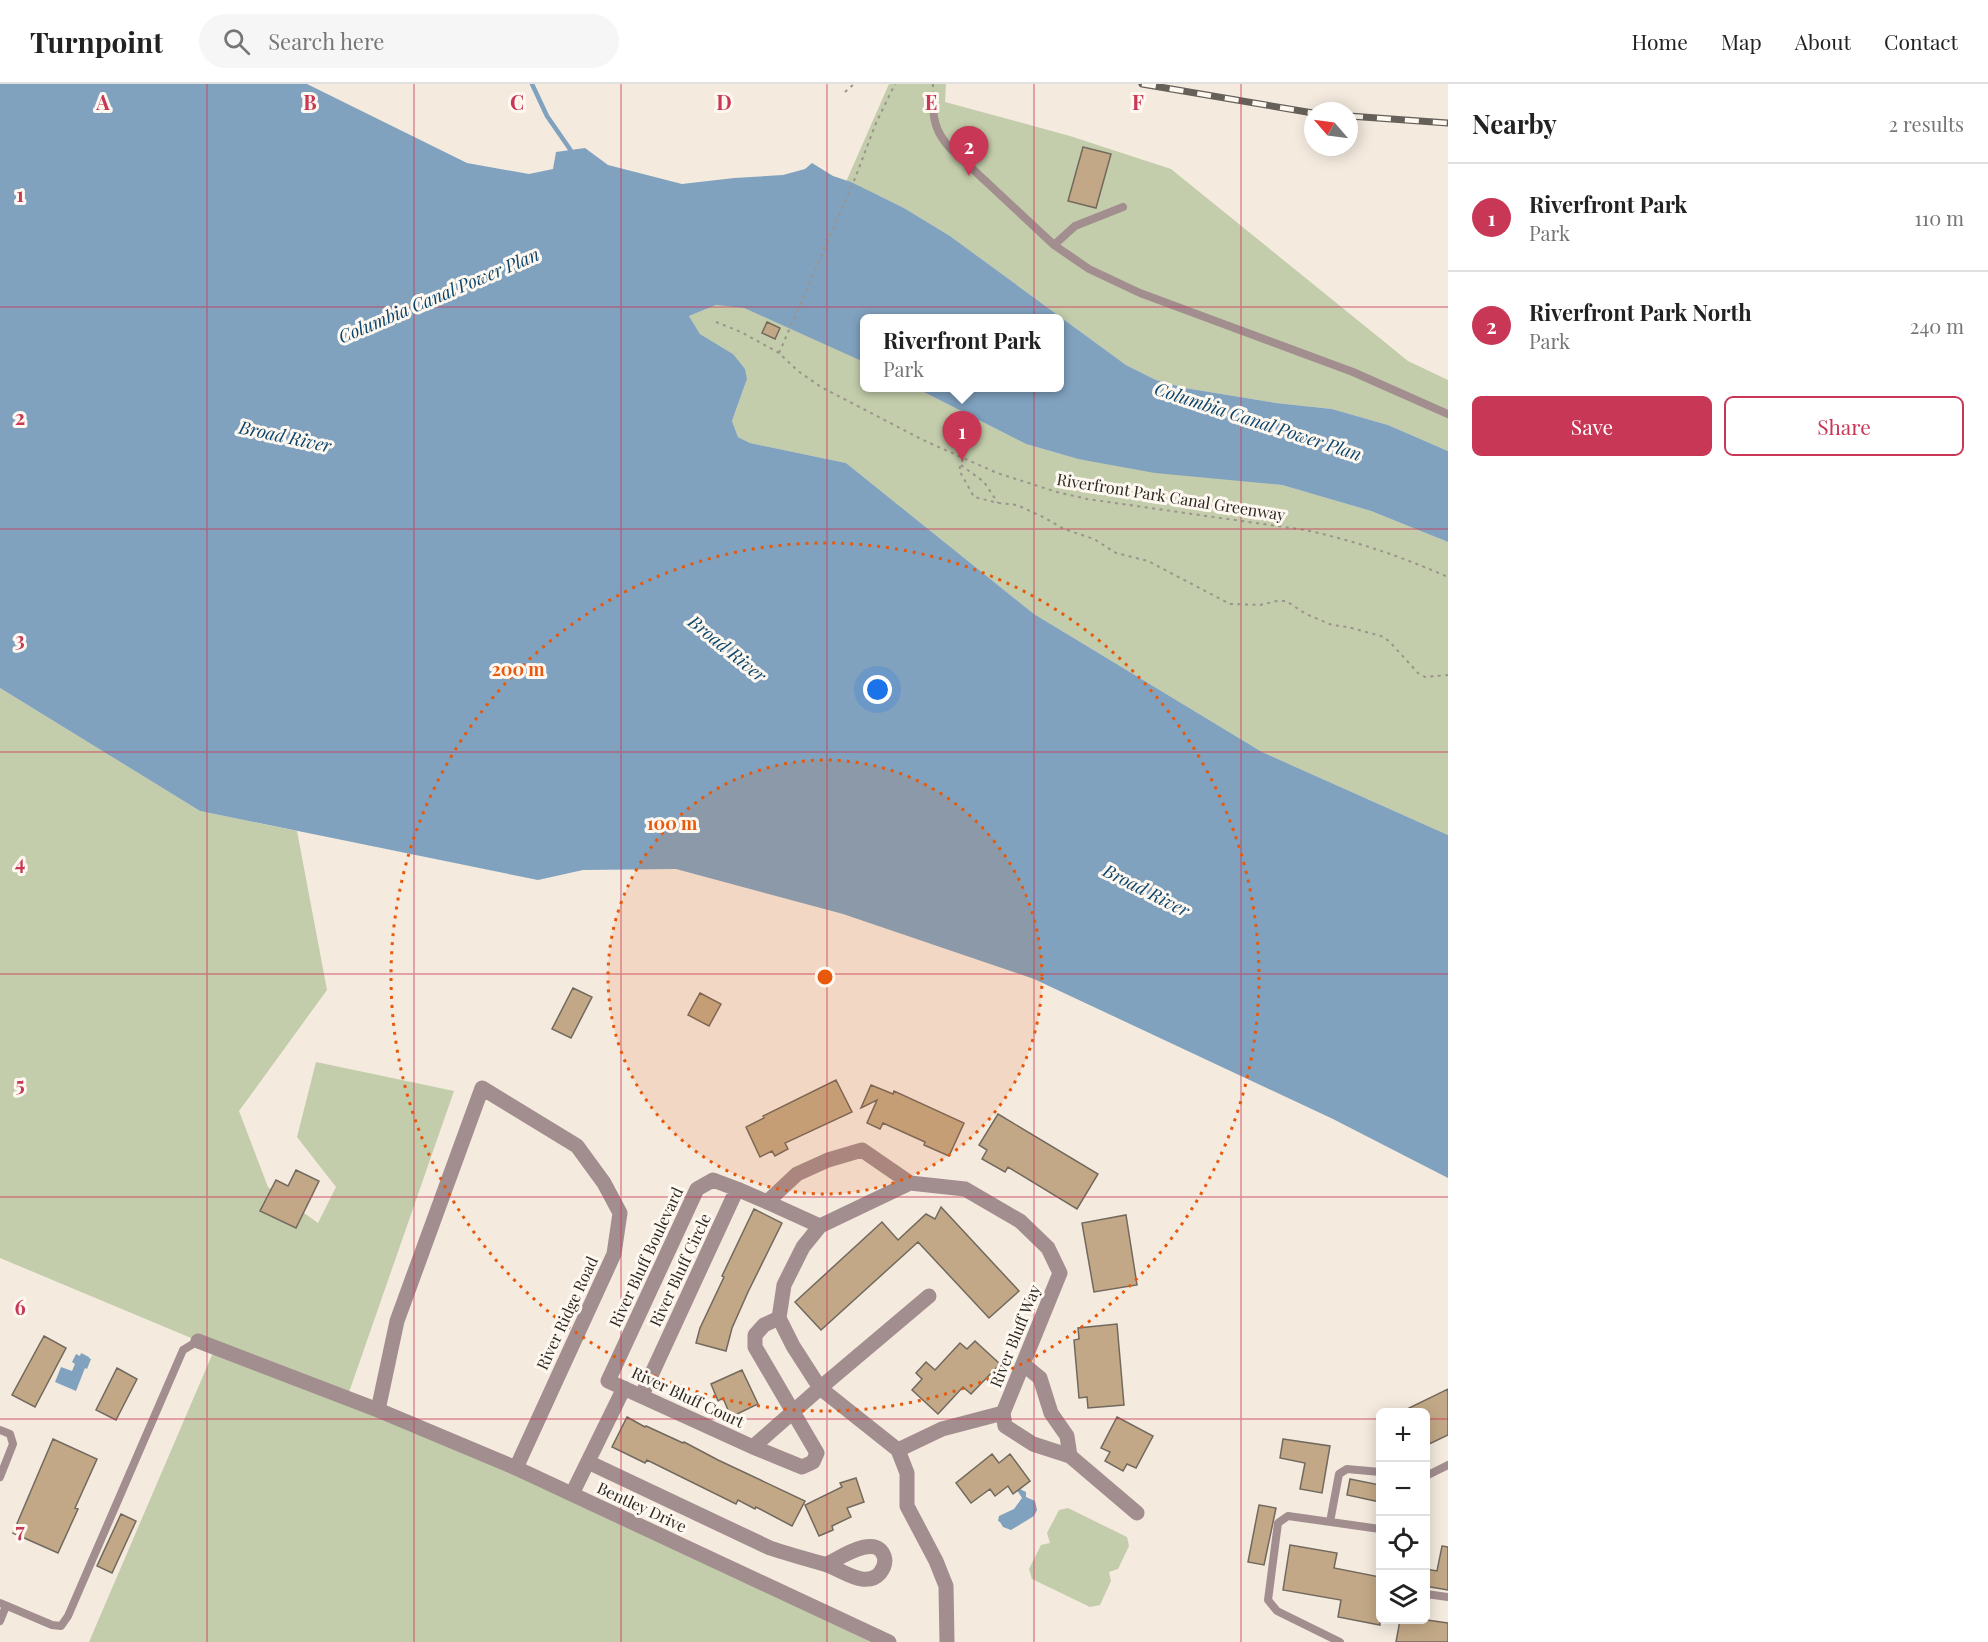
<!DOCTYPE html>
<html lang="en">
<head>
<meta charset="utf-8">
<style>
  :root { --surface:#fff; --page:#f6f6f6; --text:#222; --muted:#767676; --line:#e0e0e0; --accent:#c83856 }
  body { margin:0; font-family:"Playfair Display",serif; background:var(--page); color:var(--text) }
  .controls { position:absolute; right:18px; bottom:18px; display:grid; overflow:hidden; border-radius:9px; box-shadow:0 3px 15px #0003 }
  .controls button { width:54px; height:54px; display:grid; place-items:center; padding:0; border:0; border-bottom:2px solid var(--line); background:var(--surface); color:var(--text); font:30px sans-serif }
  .compass { position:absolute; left:1304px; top:18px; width:54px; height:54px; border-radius:50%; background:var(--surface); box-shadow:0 3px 15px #0003; rotate:298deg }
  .you { position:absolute; left:878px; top:606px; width:21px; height:21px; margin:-15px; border:4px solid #fff; border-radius:50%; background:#1a73e8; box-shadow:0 0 0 9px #1a73e833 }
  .badge { display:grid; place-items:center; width:39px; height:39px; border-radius:50%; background:var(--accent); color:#fff; font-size:20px; font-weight:700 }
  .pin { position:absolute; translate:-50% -50px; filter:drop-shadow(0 2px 3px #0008) }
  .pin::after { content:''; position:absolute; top:32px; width:21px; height:18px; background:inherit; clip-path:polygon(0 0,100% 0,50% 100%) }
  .popup { position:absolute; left:860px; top:230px; width:204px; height:78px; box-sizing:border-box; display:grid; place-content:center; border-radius:9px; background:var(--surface); filter:drop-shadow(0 2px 4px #0005); font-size:20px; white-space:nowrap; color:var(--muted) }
  .popup b { font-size:22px; color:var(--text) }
  .popup::after { content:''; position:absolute; left:50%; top:100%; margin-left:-12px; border:12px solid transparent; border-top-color:var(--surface) }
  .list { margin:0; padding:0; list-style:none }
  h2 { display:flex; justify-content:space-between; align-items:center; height:78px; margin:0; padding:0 24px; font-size:26px }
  h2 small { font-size:20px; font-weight:400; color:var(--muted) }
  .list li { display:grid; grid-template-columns:39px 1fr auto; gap:18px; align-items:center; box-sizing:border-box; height:108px; padding:0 24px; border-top:2px solid var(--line) }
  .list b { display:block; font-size:22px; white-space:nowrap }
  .list p { margin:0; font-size:20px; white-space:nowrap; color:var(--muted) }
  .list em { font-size:20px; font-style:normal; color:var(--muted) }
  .actions { display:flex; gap:12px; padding:18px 24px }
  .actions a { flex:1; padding:14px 0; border:2px solid var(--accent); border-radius:9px; text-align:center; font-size:21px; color:var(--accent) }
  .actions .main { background:var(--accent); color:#fff }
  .icon { flex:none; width:33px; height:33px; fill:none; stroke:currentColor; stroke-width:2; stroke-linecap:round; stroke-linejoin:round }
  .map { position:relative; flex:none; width:1448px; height:1558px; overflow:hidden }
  header { display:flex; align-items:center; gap:36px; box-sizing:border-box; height:84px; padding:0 30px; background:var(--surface); border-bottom:2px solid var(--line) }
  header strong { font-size:28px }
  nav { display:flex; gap:33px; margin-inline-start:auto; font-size:21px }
  .search { width:420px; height:54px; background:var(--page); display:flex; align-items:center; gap:15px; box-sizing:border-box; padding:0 21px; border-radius:33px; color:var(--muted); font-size:22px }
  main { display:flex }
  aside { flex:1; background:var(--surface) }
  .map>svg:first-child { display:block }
  .green { fill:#c3cdab }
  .water { fill:#80a2bf }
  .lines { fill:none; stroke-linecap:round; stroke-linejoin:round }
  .stream { stroke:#80a2bf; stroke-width:4.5 }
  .building { fill:#c2a886; stroke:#72695e; stroke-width:1.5 }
  .path { stroke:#9b948c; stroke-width:2; stroke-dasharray:3 4.5; stroke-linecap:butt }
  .lane { stroke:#a28d8f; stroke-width:8 }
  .street { stroke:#a28d8f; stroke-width:15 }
  .rail-casing { stroke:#656059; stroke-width:7 }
  .rail { stroke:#fef8f0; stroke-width:4.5; stroke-dasharray:14; stroke-linecap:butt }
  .grid { fill:none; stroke:#c83856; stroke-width:1.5; stroke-opacity:0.55 }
  .ring { fill:none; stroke:#e8590c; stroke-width:3; stroke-dasharray:3 6 }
  .labels { text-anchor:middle; stroke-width:6; stroke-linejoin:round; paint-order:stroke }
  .street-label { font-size:16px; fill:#2c2824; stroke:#fef8f0 }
  .water-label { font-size:18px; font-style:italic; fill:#0b456c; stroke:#fef8f0 }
  .grid-label { font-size:20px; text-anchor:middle; font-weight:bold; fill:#c83856; stroke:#fef8f0; stroke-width:6; stroke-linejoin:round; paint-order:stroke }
  .centre { fill:#e8590c; stroke:#fef8f0; stroke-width:3 }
  .ring-label { font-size:18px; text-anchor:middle; font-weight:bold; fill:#e8590c; stroke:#fef8f0; stroke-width:6; stroke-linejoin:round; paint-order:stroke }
</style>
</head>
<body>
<header>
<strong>Turnpoint</strong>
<div class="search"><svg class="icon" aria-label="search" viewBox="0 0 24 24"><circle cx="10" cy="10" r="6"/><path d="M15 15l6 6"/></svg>Search here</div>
<nav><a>Home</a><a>Map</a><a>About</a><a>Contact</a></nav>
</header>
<main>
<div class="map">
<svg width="1448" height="1558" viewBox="0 0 1448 1558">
  <rect width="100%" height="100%" fill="#f4eade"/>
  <path class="green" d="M889 0H946L945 18 1070 52 1171 85 1408 277 1448 296V367L1388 341 1332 325 1276 319 1185 304 1156 296 1126 281 950 152 904 124 858 102 846 269 864 278V304H916L1026 360 1078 375 1282 401 1371 427 1448 458V751L1262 668 1034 530 846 379 750 359 738 353 732 337 747 295 733 270 700 250 689 232 716 221 744 224 783 241Z
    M0 604 200 727 297 747 327 906 239 1027 268 1103 318 1139 336 1103 297 1053 316 978 454 1007 347 1314 889 1558H89L215 1264 0 1174Z
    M1068 1424 1127 1453 1129 1462 1118 1485 1109 1488 1111 1497 1100 1521 1090 1523 1032 1495 1029 1485 1041 1461 1050 1459 1047 1449 1059 1426Z"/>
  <path class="water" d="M0 0H307L467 79 529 90 553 85 556 68 585 64 608 81 682 100 734 94 783 91 805 85 812 79 833 92 851 98 904 124 950 152 1126 281 1156 296 1185 304 1276 319 1332 325 1388 341 1448 367V458L1371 427 1282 401 1155 389 1078 375 1026 360 916 304H1060V234H864V278L744 224 716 221 689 232 700 250 733 270 745 285 747 295 732 337 738 353 750 359 846 379 1034 530 1262 668 1448 751V1094L1333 1035 1034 895 843 830 676 785 583 786 538 796 200 727 0 604Z
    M81 1269 89 1273V1274L91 1275 87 1285 85 1284 76 1307 55 1298 61 1283 72 1287 75 1280 72 1278 76 1270 80 1272Z
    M1020 1405 1026 1408V1413L1035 1417 1037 1426 1034 1432 1011 1446 1003 1443 1000 1438 998 1437 999 1432 1014 1425 1022 1414 1017 1406Z"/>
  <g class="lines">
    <path class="stream" d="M532 0 547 32 574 71"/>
  </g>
  <path class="building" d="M1083 63 1111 70 1096 124 1068 117Z
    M767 238 780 244 775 255 762 249Z
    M573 904 592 913 571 954 552 945Z
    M700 909 721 920 709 942 688 931Z
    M836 996 852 1028 785 1059 788 1065 775 1072 772 1067 760 1073 746 1043 764 1034 763 1032Z
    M871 1001 893 1010 894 1007 964 1039 949 1072 924 1061 925 1058 883 1039 880 1045 867 1039 877 1016 861 1024Z
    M998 1030 1098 1090 1077 1125 1008 1083 1005 1088 982 1075 987 1066 979 1061Z
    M296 1086 319 1097 296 1144 260 1127 276 1096 288 1102Z
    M941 1123 1019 1207 989 1234 918 1158 821 1246 795 1218 882 1138 898 1156 926 1130 935 1135Z
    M754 1125 782 1139 748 1208 732 1244 726 1267 696 1259 700 1244 724 1193 722 1192Z
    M1126 1131 1137 1201 1094 1208 1082 1139Z
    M1117 1240 1124 1321 1088 1324 1087 1313 1079 1314 1074 1256 1079 1255 1078 1244Z
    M44 1252 66 1264 35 1323 12 1311Z
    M975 1257 1000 1280 971 1310 963 1303 938 1330 912 1306 922 1295 916 1289 926 1278 935 1286 960 1259 967 1265Z
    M117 1284 137 1295 116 1336 96 1326Z
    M742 1286 758 1320 731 1333 723 1314 718 1317 711 1300Z
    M1448 1305V1351L1425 1362V1329H1399Z
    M627 1333 645 1343 646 1342 683 1359 684 1358 718 1376 805 1417 792 1442 756 1423 755 1425 738 1416 736 1420 647 1376 645 1379 612 1363Z
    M1117 1333 1153 1352 1136 1384 1127 1380 1123 1387 1105 1377 1110 1368 1101 1364Z
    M53 1355 97 1375 75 1424 78 1425 58 1469 13 1449Z
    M1283 1355 1330 1362 1322 1409 1300 1405 1305 1379 1280 1374Z
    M992 1370 999 1379 1010 1370 1030 1397 1013 1410 1008 1402 995 1412 990 1405 971 1419 956 1399Z
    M856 1394 864 1418 847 1424 851 1433 832 1442 833 1446 819 1452 805 1421 842 1403 840 1399Z
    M1350 1395 1380 1401V1418L1347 1411Z
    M1259 1421 1276 1424 1264 1481 1248 1478Z
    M121 1430 136 1437 112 1489 97 1482Z
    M1290 1461 1337 1469 1334 1484 1380 1493V1541L1338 1533 1341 1516 1283 1506Z
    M1442 1462 1448 1463V1506L1425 1502V1485L1437 1487Z
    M1400 1536H1427L1448 1539V1558H1396Z"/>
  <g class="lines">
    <path class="path" d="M933 0V12
      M845 8 854 0
      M716 238 741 248 779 269 798 287 821 303 923 356 997 389 1057 408 1087 415 1305 446C1356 457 1400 472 1448 493
      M779 269 854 97 876 39 895 0
      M963 375 959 386 974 413 998 419 1017 421 1043 433 1064 445 1094 455 1116 469 1148 477 1230 520 1260 521 1277 517H1286L1306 530 1332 541 1348 543 1381 552 1389 557 1418 589 1425 593 1448 591
      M961 381 984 398 998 419"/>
    <path class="lane" d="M933 24C934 40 938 50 949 63L1054 161 1089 185 1140 209 1353 288 1448 330
      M1054 161 1075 142 1123 123
      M0 1346 10 1350 13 1360 0 1393
      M1426 1392 1448 1381
      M1330 1438 1339 1390 1347 1385 1380 1388
      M1426 1510 1448 1513
      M0 1519 52 1541 61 1542 68 1532 183 1266 198 1257
      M0 1537 6 1522
      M1340 1558 1277 1527 1268 1516 1278 1439 1288 1432 1380 1445"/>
    <path class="street" d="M737 1105 713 1096 697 1105 608 1297 753 1363 820 1304 898 1366 907 1389V1422L936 1477 946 1502 947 1558
      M820 1142 767 1118 797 1090 828 1076 862 1066 910 1099 820 1142 803 1163 784 1201 779 1234 793 1262 820 1304 929 1212
      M198 1257 378 1326 516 1384 889 1558
      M642 1311 737 1105 767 1118
      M378 1326 397 1237 482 1004 577 1062 604 1099 620 1129 614 1170 516 1384
      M1003 1329 1005 1342 1033 1360 1070 1372 1067 1352 1051 1329 1040 1294 1023 1280
      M753 1363 802 1383 813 1378 817 1369 755 1263V1251L764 1241 779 1234
      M898 1366 942 1345 1003 1329 1060 1189 1048 1164 1020 1137 965 1105 910 1099
      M1070 1372 1137 1429
      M588 1378 770 1464C788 1470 806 1475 824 1480 840 1484 865 1506 880 1489 884 1484 886 1478 884 1472 876 1449 840 1474 827 1480
      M572 1410 624 1304"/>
    <g class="rail-casing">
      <path id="rail" d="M1142 0 1313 29
        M1349 32 1448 39"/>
    </g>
    <use href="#rail" class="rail"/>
  </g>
  <path class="grid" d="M207 0V1558M414 0V1558M621 0V1558M827 0V1558M1034 0V1558M1241 0V1558M0 223H1448M0 445H1448M0 668H1448M0 890H1448M0 1113H1448M0 1335H1380M1426 1335H1448"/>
  <circle cx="825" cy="893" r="217" fill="#e8590c" fill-opacity=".12"/>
  <g class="ring">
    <circle cx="825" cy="893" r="217"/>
    <circle cx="825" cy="893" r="434"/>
  </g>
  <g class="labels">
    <g class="street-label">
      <text transform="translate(1171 413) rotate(9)" y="6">Riverfront Park Canal Greenway</text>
      <text transform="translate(646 1173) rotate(-65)" y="6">River Bluff Boulevard</text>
      <text transform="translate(680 1186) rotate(-65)" y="6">River Bluff Circle</text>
      <text transform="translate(567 1229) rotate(-65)" y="6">River Ridge Road</text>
      <text transform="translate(1015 1252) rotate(-68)" y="6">River Bluff Way</text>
      <text transform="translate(688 1313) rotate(25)" y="6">River Bluff Court</text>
      <text transform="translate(642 1423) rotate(25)" y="6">Bentley Drive</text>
    </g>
    <g class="water-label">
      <text transform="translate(439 212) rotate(-23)" y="6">Columbia Canal Power Plan</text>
      <text transform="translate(1258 338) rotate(18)" y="6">Columbia Canal Power Plan</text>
      <text transform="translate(285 353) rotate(12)" y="6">Broad River</text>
      <text transform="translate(727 565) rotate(39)" y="6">Broad River</text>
      <text transform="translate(1146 807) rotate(27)" y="6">Broad River</text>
    </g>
  </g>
  <g class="grid-label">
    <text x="103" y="26">A</text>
    <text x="310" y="26">B</text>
    <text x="517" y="26">C</text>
    <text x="724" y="26">D</text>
    <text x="931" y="26">E</text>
    <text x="1138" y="26">F</text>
    <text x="20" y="118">1</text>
    <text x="20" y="341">2</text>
    <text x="20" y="563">3</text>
    <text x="20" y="786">4</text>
    <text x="20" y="1008">5</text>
    <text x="20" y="1231">6</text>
    <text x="20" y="1454">7</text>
  </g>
  <circle cx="825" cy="893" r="9" class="centre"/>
  <g class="ring-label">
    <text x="518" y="592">200 m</text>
    <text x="672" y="746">100 m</text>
  </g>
</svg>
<div class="controls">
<button>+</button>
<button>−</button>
<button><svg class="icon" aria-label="locate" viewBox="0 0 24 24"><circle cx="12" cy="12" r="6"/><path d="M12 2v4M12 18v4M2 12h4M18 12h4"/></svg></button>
<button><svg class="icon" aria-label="layers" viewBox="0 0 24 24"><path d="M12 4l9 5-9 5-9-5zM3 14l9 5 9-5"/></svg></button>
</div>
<svg class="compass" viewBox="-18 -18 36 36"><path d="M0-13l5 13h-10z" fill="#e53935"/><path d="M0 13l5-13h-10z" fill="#767676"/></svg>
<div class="you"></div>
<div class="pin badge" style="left:962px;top:377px">1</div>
<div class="popup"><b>Riverfront Park</b>Park</div>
<div class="pin badge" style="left:969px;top:92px">2</div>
</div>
<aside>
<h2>Nearby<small>2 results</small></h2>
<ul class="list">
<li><span class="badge">1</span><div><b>Riverfront Park</b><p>Park</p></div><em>110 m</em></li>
<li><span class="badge">2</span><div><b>Riverfront Park North</b><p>Park</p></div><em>240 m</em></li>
</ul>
<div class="actions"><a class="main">Save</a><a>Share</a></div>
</aside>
</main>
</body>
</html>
